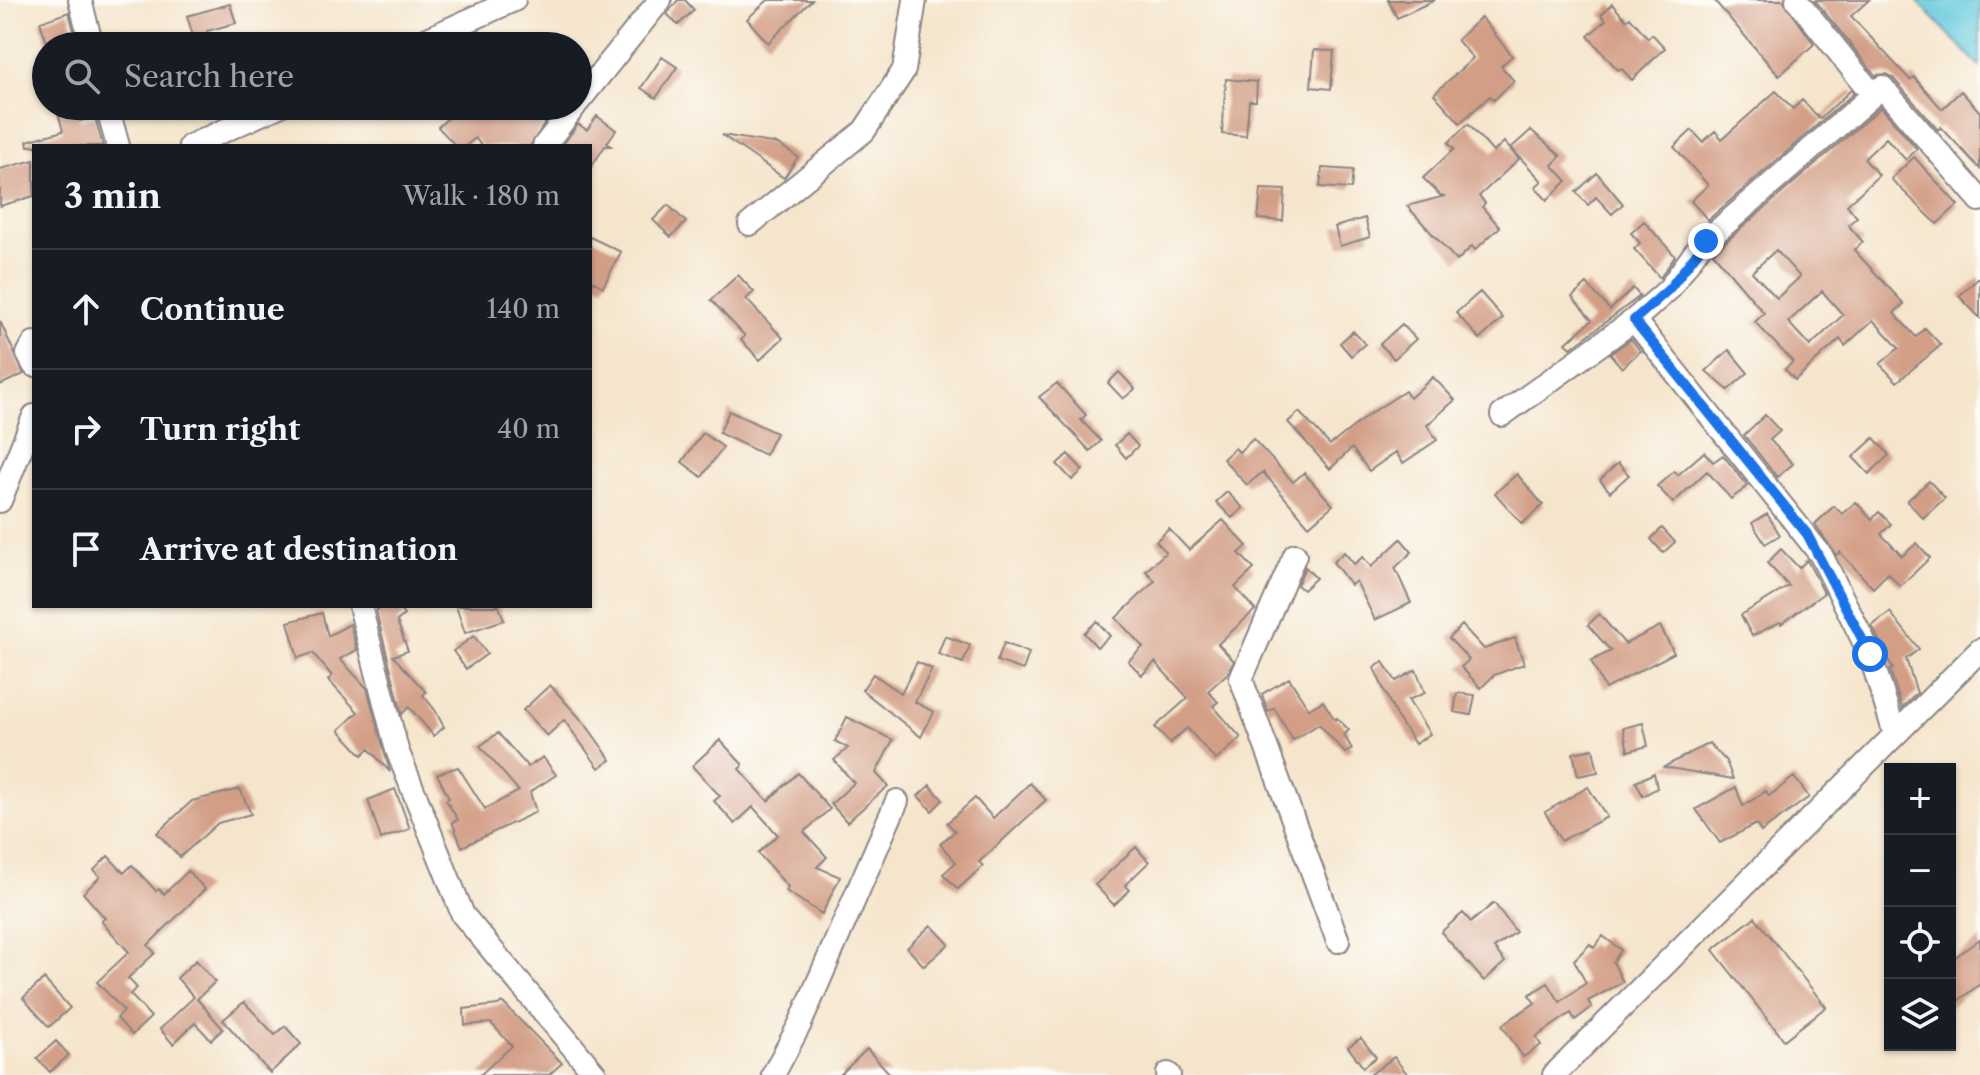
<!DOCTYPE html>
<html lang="en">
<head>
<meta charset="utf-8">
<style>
  :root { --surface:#171b24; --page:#242831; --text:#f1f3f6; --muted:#9ea1a6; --line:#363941 }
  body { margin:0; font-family:"Libre Caslon Text",serif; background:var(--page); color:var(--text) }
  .controls { position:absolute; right:24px; bottom:24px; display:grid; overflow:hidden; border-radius:0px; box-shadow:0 2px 6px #0004 }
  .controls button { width:72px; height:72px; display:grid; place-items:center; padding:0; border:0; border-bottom:2px solid var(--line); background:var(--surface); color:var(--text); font:40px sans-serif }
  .stop { position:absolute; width:24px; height:24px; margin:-18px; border:6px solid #1a73e8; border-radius:50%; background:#fff }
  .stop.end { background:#1a73e8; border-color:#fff; box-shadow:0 2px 8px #0008 }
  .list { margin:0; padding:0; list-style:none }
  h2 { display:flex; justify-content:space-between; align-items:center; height:104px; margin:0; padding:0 32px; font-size:34px }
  h2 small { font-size:26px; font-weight:400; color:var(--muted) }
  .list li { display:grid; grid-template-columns:52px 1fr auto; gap:24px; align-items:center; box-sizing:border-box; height:120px; padding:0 32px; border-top:2px solid var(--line) }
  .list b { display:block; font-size:30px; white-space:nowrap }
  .list em { font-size:26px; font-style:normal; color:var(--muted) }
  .icon { flex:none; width:44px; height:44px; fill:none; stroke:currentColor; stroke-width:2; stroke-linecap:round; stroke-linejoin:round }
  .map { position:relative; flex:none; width:1980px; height:1075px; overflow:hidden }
  .search { position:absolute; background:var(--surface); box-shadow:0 2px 6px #0004; left:32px; top:32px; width:560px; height:88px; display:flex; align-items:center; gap:20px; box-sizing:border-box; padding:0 28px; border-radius:44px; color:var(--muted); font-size:30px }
  .panel { position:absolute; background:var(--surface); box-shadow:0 2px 6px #0004; left:32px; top:144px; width:560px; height:464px; border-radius:0px }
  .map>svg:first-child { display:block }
  .water { fill:#5fc7dc; stroke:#40748c; stroke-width:2 }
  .building { fill:#d39e86; fill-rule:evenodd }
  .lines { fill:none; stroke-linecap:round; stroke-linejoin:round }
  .minor-casing { stroke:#8c8484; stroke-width:26 }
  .minor { stroke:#fff; stroke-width:22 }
  .route { stroke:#1a73e8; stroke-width:10 }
</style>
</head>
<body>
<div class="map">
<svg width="1980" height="1075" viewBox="0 0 1980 1075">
  <rect width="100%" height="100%" fill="#fdfcf7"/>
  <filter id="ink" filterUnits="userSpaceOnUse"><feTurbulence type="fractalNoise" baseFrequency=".0125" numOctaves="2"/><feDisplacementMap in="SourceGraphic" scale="16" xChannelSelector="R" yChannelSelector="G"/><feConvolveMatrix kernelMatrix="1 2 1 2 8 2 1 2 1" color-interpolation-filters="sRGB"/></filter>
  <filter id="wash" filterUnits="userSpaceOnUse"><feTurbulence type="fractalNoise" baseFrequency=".006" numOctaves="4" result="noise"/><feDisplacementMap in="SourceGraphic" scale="32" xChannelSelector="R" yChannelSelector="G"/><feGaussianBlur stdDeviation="1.8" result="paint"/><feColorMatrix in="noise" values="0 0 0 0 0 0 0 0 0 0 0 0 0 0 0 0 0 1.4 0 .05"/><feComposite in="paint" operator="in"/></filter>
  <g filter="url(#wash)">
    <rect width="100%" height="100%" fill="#f5e5cc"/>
    <path class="water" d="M1916 0H1980V67Z"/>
    <g id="blocks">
      <path class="building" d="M678 0H685L694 10 678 25 667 14Z
        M768 0H812L768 43 747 19Z
        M1388 0H1435L1397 18Z
        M1714 0H1783L1814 44 1779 76Z
        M1815 0H1869L1851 16 1910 80 1914 77 1942 109 1961 91 1980 112V169L1941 127 1938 130 1893 78 1886 74 1875 75Z
        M230 4 236 23 207 31 212 46H196L187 16Z
        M1612 4 1626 20 1630 17 1648 38 1652 34 1665 48 1632 80 1621 68 1618 70 1588 36 1606 20 1601 15Z
        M69 12 78 46H48L40 22Z
        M1481 17 1512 56 1501 66 1514 81 1494 100 1490 96 1460 123 1434 94 1473 58 1457 40Z
        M1314 50 1334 51 1331 89 1311 87Z
        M662 57 677 67 656 98 641 88Z
        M1226 79 1257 82 1256 101H1249L1246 136 1222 134Z
        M1851 90 1854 93 1708 220 1691 201 1708 185 1674 147 1692 130 1703 142 1715 131 1722 139 1776 91 1793 109 1802 100 1820 119Z
        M56 106H76L80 121 95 117 103 146H28L27 141 63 131Z
        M461 106H518L534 113 538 107 551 114 530 146H482L475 138 466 146H456L438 127Z
        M1881 107 1917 149 1906 160 1886 138 1864 159 1879 175 1847 205 1857 217 1848 225 1863 242 1854 250 1904 304 1894 313 1916 337 1925 328 1941 345 1897 382 1880 364 1899 348 1873 320 1845 346 1840 339 1795 380 1785 369 1793 362 1755 322 1764 313 1713 253ZM1776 250 1800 277 1777 298 1752 272ZM1822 291 1843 315 1810 346 1788 322Z
        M597 116 616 130 607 143 611 146H605L590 169V146H562L578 124 587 130Z
        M1468 124 1493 152 1504 142 1519 159 1479 196 1485 203 1482 207 1500 227 1475 250 1472 246 1457 261 1407 206 1445 196 1440 195 1423 178 1454 149 1448 143Z
        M1531 130 1561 156 1552 165 1567 181 1547 200 1535 187 1542 181 1511 148Z
        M722 135 778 144 798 157 784 178Z
        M1914 157 1958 205 1937 224 1891 179Z
        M34 160V196L0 206V169Z
        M1322 168 1353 170 1351 189 1320 187Z
        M1597 173 1623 204 1612 214 1596 197 1588 205 1576 192Z
        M1261 189 1285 190 1283 221 1258 219Z
        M668 205 686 222 671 237 653 220Z
        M1365 218 1370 237 1340 246 1335 227Z
        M1644 221 1675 256 1660 278 1634 249 1640 243 1631 233Z
        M590 237 621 252 603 287 590 280Z
        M738 275 754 292 746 299 783 338 760 360 741 340 745 336 711 300Z
        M1980 277V318L1959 296Z
        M1587 284 1610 310 1633 288 1640 296 1571 348 1566 343 1592 320 1572 297Z
        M1480 292 1503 318 1480 339 1456 313Z
        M0 321 24 374 0 385Z
        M1402 324 1416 339 1394 359 1380 344Z
        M1353 331 1365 344 1351 356 1340 343Z
        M1631 339 1640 351 1622 368 1610 354Z
        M1729 350 1748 373 1728 390 1706 371Z
        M1119 372 1135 389 1123 399 1108 383Z
        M1433 377 1455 400 1427 425 1437 440 1403 463 1396 452 1369 471 1352 448 1330 469 1288 422 1299 412 1330 445 1371 413 1405 391 1410 398Z
        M1057 383 1086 415 1081 420 1101 441 1090 451 1039 397Z
        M729 411 776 433 765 455 719 433Z
        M1765 415 1780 431 1770 440 1793 464 1777 477 1744 435Z
        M703 433 723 447 702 477 682 462Z
        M1127 434 1138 446 1126 458 1115 445Z
        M1874 438 1889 455 1869 474 1853 457Z
        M1253 439 1293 482 1304 473 1333 505 1309 526 1263 472 1247 485 1223 459 1235 448 1239 452Z
        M1704 452 1713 462 1723 455 1748 486 1731 499 1707 471 1673 503 1657 486 1674 471 1678 475Z
        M1068 454 1083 470 1072 480 1057 464Z
        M1618 463 1629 475 1610 492 1600 480Z
        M1517 474 1543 505 1522 524 1495 493Z
        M1929 481 1945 498 1923 518 1907 501Z
        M1227 492 1243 508 1232 518 1216 502Z
        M1856 502 1872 519 1879 512 1891 524 1881 534 1902 556 1917 543 1930 558 1900 586 1888 573 1873 588 1840 552 1836 555 1815 524 1834 506 1842 514Z
        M1767 514 1780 535 1765 544 1752 523Z
        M1223 520 1247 546 1239 553 1254 569 1235 587 1255 610 1218 644 1234 661 1229 672 1208 691 1218 702 1213 706 1241 738 1216 760 1187 728 1170 743 1155 727 1188 698 1155 662 1142 675 1128 661 1143 647 1116 618 1155 581 1146 571 1166 552 1156 541 1169 529 1189 550Z
        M1662 528 1675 542 1663 553 1651 539Z
        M1401 539 1412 552 1395 568 1411 603 1375 620 1356 581 1351 585 1333 562 1344 552 1354 564 1363 557 1371 567Z
        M1781 549 1799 568 1807 560 1824 593 1781 624 1780 622 1752 636 1741 615 1789 586 1767 563Z
        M1305 567 1316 578 1303 590 1297 585Z
        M381 606H397L404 615 397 621 408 651 393 656 426 692 423 695 435 710 444 727 434 736 409 707 402 714 376 611Z
        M456 606H499L504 620 465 633Z
        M1890 612 1919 649 1906 659 1917 693 1902 708 1890 670 1893 669 1872 626Z
        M322 613 328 636 350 624 357 650 340 659 367 688 390 772 369 749 362 755 339 730 358 712 328 680 332 676 313 653 298 658 288 622Z
        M1599 614 1625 644 1660 626 1674 653 1605 689 1591 661 1611 651 1588 625Z
        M1097 621 1110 636 1097 647 1084 633Z
        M1462 625 1484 649 1515 638 1524 664 1494 675 1481 688 1461 667 1469 660 1449 638Z
        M474 636 487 654 466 669 453 651Z
        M945 636 970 645 963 663 938 654Z
        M1004 643 1029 653 1023 670 997 661Z
        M917 662 932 669 915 702 934 712 921 737 862 690 873 674 901 693Z
        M1383 662 1396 681 1416 670 1425 693 1408 700 1430 734 1415 744 1395 714 1374 668Z
        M1289 678 1309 709 1323 701 1335 720 1337 718 1349 730 1344 735 1352 749 1345 753 1319 724 1293 740 1274 708 1268 712 1262 694Z
        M550 685 586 725 611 760 599 768 564 720 547 736 523 710Z
        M1457 693 1475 695 1471 715 1454 712Z
        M847 717 893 740 876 773 888 786 847 822 831 804 854 783 834 760 848 748 835 741Z
        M1643 723 1648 746 1628 751 1623 728Z
        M498 733 528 767 543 757 556 775 530 792 536 812 462 847 452 822 458 820 446 800 449 798 437 774 458 767 485 809 519 791 480 746Z
        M720 740 743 765 739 769 768 801 798 773 830 809 804 832 827 857 817 867 840 877 822 914 786 891 788 887 758 853 778 835 753 807 735 824 714 801 720 796 692 766Z
        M1709 743 1726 761 1733 779 1664 767Z
        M1593 749 1598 772 1578 776 1573 753Z
        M1654 773 1657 788 1643 796 1636 782Z
        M1794 777 1809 797 1761 832 1756 824 1720 843 1696 809 1736 787 1743 806 1766 791 1769 796Z
        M1030 783 1046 800 979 862 983 866 958 889 943 874 956 862 940 844 955 831 947 823 975 798 993 818Z
        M930 785 943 800 932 811 918 796Z
        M1588 787 1607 817 1561 841 1545 812Z
        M240 789 251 814 218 823 180 857 157 833 192 801Z
        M395 789 410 829 381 839 368 800Z
        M1136 847 1149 862 1125 885 1130 890 1114 905 1095 885Z
        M108 856 124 873 132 865 156 891 159 889 164 894 188 871 205 889 148 945 155 953 128 978 137 988 130 994 151 1017 132 1035 117 1018 124 1011 97 982 129 952 101 921 105 918 83 893 100 877 94 870Z
        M1494 903 1516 932 1494 948 1505 962 1484 981 1441 932 1463 913 1471 922Z
        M1755 917 1826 1007 1784 1040 1713 950Z
        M931 925 949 944 924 966 907 948Z
        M1603 936 1621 950 1613 962 1623 982 1588 1001 1592 1007 1575 1020 1571 1013 1536 1037 1541 1045 1523 1057 1502 1025 1535 1003 1529 995 1548 983 1560 1002 1586 983 1574 960 1590 944 1594 948Z
        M1980 939V984L1950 1007V961Z
        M196 960 215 982 197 999 223 1029 211 1040 195 1023 173 1044 160 1029 194 997 177 978Z
        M44 979 70 1008 49 1027 23 998Z
        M244 1002 275 1035 285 1026 301 1044 270 1073 223 1020Z
        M502 1002 562 1063 549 1075H480L512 1046 491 1023 465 1025 464 1009 498 1005Z
        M1361 1038 1376 1057 1363 1067 1348 1047Z
        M56 1041 69 1055 50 1072 37 1058Z
        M867 1049 891 1075H840Z
        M1394 1057 1408 1075H1370Z"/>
    </g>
  </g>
  <g filter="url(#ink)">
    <use href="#blocks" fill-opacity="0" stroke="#8c8484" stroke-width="2"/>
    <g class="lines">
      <g class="minor-casing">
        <path id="minor" d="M80 0 92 46
          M1797 0 1873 95
          M412 46 514 0
          M578 102 660 0
          M107 106 118 146
          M190 146 279 106
          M544 146 575 106
          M750 224 864 131 904 70 915 0
          M1634 320 1821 555 1870 654 1895 734
          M34 343 28 354 34 365
          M1502 415 1634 320 1669 289 1699 247 1882 87 1980 200
          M0 501 34 416
          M1295 555 1241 679 1338 941
          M360 606 397 750 463 915 596 1075
          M1168 1074 1169 1075
          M773 1075 800 1024 897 801
          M1554 1075 1980 650"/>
      </g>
      <use href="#minor" class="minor"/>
    </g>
  </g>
  <g class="lines" filter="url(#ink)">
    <path class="route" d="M1706 241 1669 289 1634 320 1807 534 1870 654"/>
  </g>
</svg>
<div class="controls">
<button>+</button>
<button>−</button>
<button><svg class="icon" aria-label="locate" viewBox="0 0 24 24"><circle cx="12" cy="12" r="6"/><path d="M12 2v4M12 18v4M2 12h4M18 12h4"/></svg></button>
<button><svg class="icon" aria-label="layers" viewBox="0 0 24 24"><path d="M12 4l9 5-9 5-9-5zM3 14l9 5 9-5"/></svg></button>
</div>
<div class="stop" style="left:1870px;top:654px"></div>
<div class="stop end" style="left:1706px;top:241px"></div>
<div class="search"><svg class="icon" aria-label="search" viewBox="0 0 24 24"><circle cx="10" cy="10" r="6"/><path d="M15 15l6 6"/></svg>Search here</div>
<section class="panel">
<h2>3 min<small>Walk · 180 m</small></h2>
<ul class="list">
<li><svg class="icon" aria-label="ahead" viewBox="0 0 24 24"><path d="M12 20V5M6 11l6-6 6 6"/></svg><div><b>Continue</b></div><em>140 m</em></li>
<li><svg class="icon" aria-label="right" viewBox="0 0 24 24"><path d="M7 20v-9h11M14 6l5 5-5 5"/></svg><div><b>Turn right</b></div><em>40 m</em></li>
<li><svg class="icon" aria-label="arrive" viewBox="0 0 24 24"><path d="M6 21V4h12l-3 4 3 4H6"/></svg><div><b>Arrive at destination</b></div></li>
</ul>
</section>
</div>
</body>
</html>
